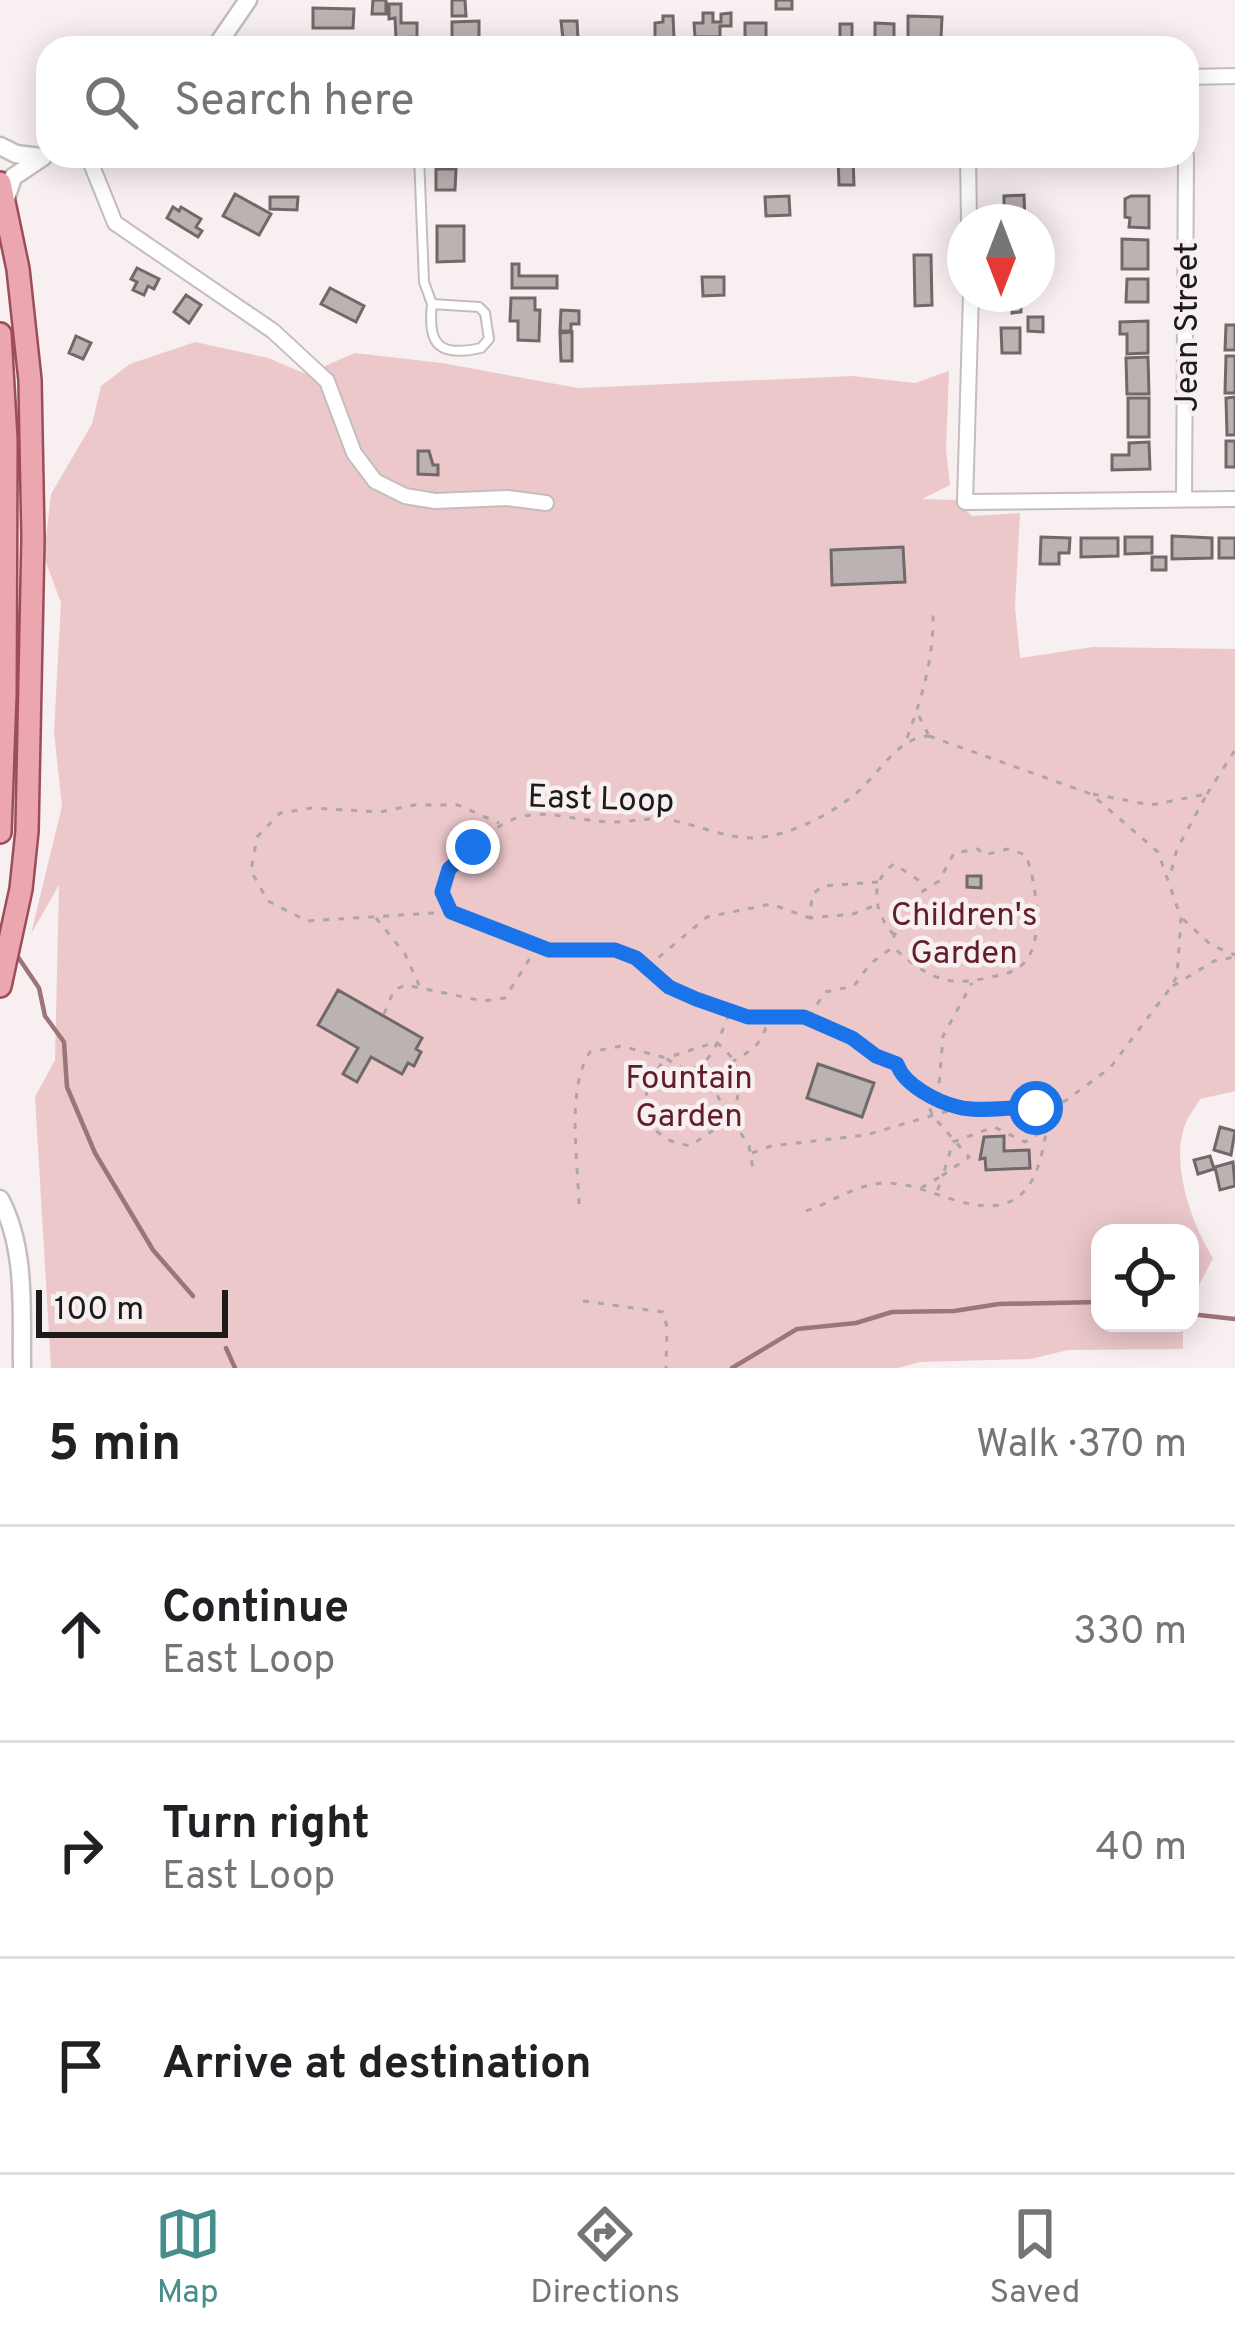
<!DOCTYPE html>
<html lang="en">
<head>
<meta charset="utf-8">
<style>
  :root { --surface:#fff; --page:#f2f2f2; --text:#202124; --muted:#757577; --line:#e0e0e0; --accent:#468e8c }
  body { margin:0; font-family:Overpass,sans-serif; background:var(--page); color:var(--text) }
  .controls { position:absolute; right:36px; bottom:36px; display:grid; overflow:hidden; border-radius:24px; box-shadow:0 6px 30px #0003 }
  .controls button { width:108px; height:108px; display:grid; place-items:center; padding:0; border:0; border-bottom:3px solid var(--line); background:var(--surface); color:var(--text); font:60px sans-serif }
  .compass { position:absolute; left:947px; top:204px; width:108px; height:108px; border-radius:50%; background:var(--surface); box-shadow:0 6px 30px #0003; rotate:180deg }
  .scale { position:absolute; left:36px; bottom:30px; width:192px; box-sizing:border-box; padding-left:12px; border:6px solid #1d1a1a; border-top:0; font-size:33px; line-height:42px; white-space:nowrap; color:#1d1a1a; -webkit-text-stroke:9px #f8eff0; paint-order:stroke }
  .stop { position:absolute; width:36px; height:36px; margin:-27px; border:9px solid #1a73e8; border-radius:50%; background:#fff }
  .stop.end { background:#1a73e8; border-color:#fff; box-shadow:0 3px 12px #0008 }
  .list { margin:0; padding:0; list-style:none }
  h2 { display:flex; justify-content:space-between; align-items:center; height:156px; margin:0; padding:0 48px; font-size:51px }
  h2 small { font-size:39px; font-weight:400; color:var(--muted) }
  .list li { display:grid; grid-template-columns:78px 1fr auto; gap:36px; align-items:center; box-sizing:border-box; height:216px; padding:0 48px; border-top:3px solid var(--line) }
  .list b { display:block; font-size:45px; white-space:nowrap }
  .list p { margin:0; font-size:39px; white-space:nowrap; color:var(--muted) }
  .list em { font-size:39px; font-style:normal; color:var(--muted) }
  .icon { flex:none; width:66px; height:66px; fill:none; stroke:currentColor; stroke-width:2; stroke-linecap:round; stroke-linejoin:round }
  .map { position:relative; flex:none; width:1235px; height:1368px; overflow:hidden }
  .search { position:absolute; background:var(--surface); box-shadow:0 6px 30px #0003; left:36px; right:36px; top:36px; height:132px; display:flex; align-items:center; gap:30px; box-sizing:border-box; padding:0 42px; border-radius:36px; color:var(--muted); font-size:45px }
  .sheet { height:804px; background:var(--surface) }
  nav { display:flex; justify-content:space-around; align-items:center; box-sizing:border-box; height:168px; border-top:3px solid var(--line); background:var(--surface); font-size:33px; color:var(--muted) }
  nav a { display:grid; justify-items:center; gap:6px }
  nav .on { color:var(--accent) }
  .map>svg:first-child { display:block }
  .green { fill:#ecc8cb }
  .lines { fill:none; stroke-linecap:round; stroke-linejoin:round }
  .stream { stroke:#9c7578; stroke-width:4.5 }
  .building { fill:#bbb2b2; stroke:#706869; stroke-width:3 }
  .service-casing { stroke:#c5bdbd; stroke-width:12 }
  .minor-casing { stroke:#c5bdbd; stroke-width:18 }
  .tertiary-casing { stroke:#c5bdbd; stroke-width:21 }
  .primary-casing { stroke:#9b4e59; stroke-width:26 }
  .path { stroke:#ada6a7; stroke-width:3; stroke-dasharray:6 9; stroke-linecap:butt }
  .service { stroke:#fff; stroke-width:8 }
  .minor { stroke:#fff; stroke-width:14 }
  .tertiary { stroke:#fff; stroke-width:16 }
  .primary { stroke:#eca6b0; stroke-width:21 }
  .route { stroke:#1a73e8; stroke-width:15 }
  .labels { text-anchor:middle; stroke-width:9; stroke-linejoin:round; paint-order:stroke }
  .street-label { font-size:33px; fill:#1d1a1a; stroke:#f8eff0 }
  .park-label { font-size:33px; fill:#611e2a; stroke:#f8eff0 }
</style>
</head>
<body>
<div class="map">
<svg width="1235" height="1368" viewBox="0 0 1235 1368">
  <rect width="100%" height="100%" fill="#f8eff0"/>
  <path class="green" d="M195 342 268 358 306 374 355 353 442 363 578 388 852 376 915 383 949 371 946 449 950 485 922 499 956 500 972 516 1020 513 1015 606 1020 658 1093 647 1235 649V1091L1200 1099C1196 1107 1188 1116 1185 1125 1170 1162 1192 1226 1213 1258L1193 1297 1190 1296V1233H1100V1323H1183V1349L1068 1350 1030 1359 920 1362 898 1368H51L35 1097 55 1060 59 885 31 934 62 806 54 732 61 603 44 557 51 494 92 424 101 386 130 364Z"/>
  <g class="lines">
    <path class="stream" d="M18 957 39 988 45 1016 64 1042 67 1087 95 1153 153 1250 193 1296
      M1190 1314 1235 1319
      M226 1348 235 1368
      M732 1368 797 1329 856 1323 892 1312 954 1311 999 1304 1100 1302"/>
  </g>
  <path class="building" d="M373 0H386V14H372Z
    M452 0H465L466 16H452Z
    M776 0H792V9H776Z
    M389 4H401V23H417V37L396 38 395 18 389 19Z
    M313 8 354 9 353 28H313Z
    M703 13H713V22H721V14L731 13V26H720V37H695L694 23H703Z
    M663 16H673L674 38H655V23L663 22Z
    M908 16 942 17 941 39H908Z
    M479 21V38L452 39V22Z
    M561 21H577L578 39H563Z
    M745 23H766V39H745Z
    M875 23 894 24V39H875Z
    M840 24H852V38H840Z
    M438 156H454V165H438Z
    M838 156H853L854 185H839Z
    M436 169H456L455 190H436Z
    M235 194 271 214 259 235 223 216Z
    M1024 195 1025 222H1004V196Z
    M789 196 790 215 766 216 765 197Z
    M1131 196H1149V228L1129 227 1130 218 1125 217V199Z
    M270 197H298L297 210 270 209Z
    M173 207 179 211 181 207 201 219 196 227 202 231 198 237 167 218Z
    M437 226H464V261L437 262Z
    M1122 239 1148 240V269H1122Z
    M914 255H931L932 305 915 306Z
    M512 264H519V276H557V288H512Z
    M137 268 159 279 154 289 148 286 144 295 133 290 137 282 131 279Z
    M702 277H724V295L703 296Z
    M1127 279H1148V302H1126Z
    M330 288 364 306 356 322 321 304Z
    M1005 294H1021V312L1012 313V306L1006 307Z
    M186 295 201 305 189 323 174 312Z
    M511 298H535V310H540L539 341 518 340V321H510Z
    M561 310 579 311V324H571V331H560Z
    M1028 317H1043V332L1028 331Z
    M1148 321V353L1127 354V334H1120V322Z
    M1226 325H1235V350H1225Z
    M1001 328H1020V353H1002Z
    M572 332V361H561L560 333Z
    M76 336 91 343 83 359 69 353Z
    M1226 356H1235V393H1225Z
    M1148 357 1149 394H1127L1126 358Z
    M1235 397V435H1227L1226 398Z
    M1128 398H1149V437H1128Z
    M1226 441H1235V467H1226Z
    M1149 442 1150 469 1112 470V455H1129V443Z
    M418 451H429L433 465H438V475L418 474Z
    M1172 536 1212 538V558L1172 559Z
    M1041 537 1070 538 1069 553H1059V564H1040Z
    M1125 537H1152V553L1125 554Z
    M1081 538H1118V556L1081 557Z
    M1219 538H1235V558H1219Z
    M903 547 905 582 832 585 831 550Z
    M1152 557H1166V570H1152Z
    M967 876H981V888L967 887Z
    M338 990 422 1038 416 1049 421 1052 414 1066 408 1063 402 1074 371 1057 357 1082 343 1074 358 1048 318 1025Z
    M818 1064 874 1083 862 1117 807 1098Z
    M1220 1127 1235 1131 1231 1155 1214 1150Z
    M1004 1136V1151L1029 1150 1030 1168 986 1170 985 1158 980 1159 984 1137Z
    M1210 1156 1214 1169 1198 1174 1194 1160Z
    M1233 1162 1235 1186 1220 1190 1215 1167Z"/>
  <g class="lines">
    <g class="service-casing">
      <path id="service" d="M419 156 424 282 432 304 479 307 485 313 489 339 481 348C440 357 427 346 432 304"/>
    </g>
    <g class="minor-casing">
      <path id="minor" d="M1187 77 1235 76
        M88 156 115 223 273 331 327 381 354 453 375 481 405 496 435 501 507 498 546 503
        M968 156 969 222
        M971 294 965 502 1235 499
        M1184 499 1186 156"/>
    </g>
    <g class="tertiary-casing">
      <path id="tertiary" d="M215 48 248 0
        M0 146 16 154 41 157
        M5 202 13 177 43 157
        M0 1199C27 1249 21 1313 22 1368"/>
    </g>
    <g class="primary-casing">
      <path id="primary" d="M0 183 18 269 30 380 33 538 27 831 21 889 0 986
        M0 334 6 440 5 694 0 832"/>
    </g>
    <path class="path" d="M919 716 928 734
      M929 736 1091 794 1158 852 1181 918 1177 976 1171 987 1110 1068 1065 1101 1036 1107 960 1108 911 1084 897 1064 876 1056 852 1038 822 1023 804 1017H748L729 1012 669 987 636 958 615 951H549L451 912 442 892C449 868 460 858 479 842 526 799 551 818 607 822 629 823 650 816 671 820 697 825 726 838 752 838 787 837 826 817 853 796 878 776 897 737 929 736Z
      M907 738C923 695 934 657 933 611
      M1093 794 1151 805 1207 794 1177 849 1170 876
      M1207 794 1235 750
      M878 882 822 886 812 895 810 918 853 914 879 904
      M449 912 307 921 268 901 251 871 257 837 280 813 312 808 380 812 414 805H458L499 823
      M376 918 405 954 419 985
      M1183 919 1211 945 1235 955
      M894 935C874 913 868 882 894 864L926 885
      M647 967 707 917 771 904 810 918
      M1173 986 1214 961 1235 957
      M384 1014 394 990 406 985 483 1001 505 998 537 947
      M729 1014C717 1043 705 1089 666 1058L716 1042C744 1063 743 1087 731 1118L718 1097 716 1077C737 1050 762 1058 768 1017
      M809 1017 825 992 854 986 870 964 893 947C924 975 945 988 986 978 999 975 1012 974 1022 965 1046 944 1036 882 1026 855L1008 849 984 855 978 849 954 853 939 881 917 895V918L894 935 893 947
      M698 1068 715 1076
      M925 1094 932 1115 969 1157 943 1175 937 1192
      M938 1098 943 1036 972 983
      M752 1153 771 1146 866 1135 958 1108
      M921 1188 943 1175 953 1142 994 1127 1025 1142 1045 1130
      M579 1204C578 1161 566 1088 590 1052L621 1046 666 1058C646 1083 641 1096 650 1127L671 1141 690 1146 731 1118 749 1146 754 1174
      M806 1211C833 1202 856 1184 885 1183 912 1183 933 1194 958 1201 1035 1223 1041 1166 1050 1108
      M583 1301 663 1312 667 1327 666 1368"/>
    <use href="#service" class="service"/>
    <use href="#minor" class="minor"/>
    <use href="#tertiary" class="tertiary"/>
    <use href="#primary" class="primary"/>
  </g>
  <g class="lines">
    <path class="route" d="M473 847 449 869 442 892 451 912 549 950H615L636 958 669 987 696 999 748 1017H804L852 1038 876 1056 897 1064C904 1085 937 1102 958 1107 981 1113 1012 1106 1036 1108"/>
  </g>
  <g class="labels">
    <g class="street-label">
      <text transform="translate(1185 327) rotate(-90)" y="12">Jean Street</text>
      <text transform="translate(601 797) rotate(2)" y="12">East Loop</text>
    </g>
    <g class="park-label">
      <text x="964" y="925">Children's<tspan x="964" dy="38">Garden</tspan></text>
      <text x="689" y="1088">Fountain<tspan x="689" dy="38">Garden</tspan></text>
    </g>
  </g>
</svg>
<div class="controls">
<button><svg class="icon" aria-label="locate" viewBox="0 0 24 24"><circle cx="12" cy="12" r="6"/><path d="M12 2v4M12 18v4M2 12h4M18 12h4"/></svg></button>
</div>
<svg class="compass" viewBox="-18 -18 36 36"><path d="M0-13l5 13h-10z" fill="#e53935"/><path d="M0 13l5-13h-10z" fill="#757577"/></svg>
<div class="scale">100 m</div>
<div class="stop" style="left:1036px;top:1108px"></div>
<div class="stop end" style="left:473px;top:847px"></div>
<div class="search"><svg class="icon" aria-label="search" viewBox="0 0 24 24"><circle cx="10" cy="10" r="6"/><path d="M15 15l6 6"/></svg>Search here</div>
</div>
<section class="sheet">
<h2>5 min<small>Walk · 370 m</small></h2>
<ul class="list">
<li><svg class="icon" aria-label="ahead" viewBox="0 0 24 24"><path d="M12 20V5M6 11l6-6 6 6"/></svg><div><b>Continue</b><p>East Loop</p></div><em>330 m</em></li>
<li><svg class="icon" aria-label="right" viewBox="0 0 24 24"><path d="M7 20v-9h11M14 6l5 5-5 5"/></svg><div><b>Turn right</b><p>East Loop</p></div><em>40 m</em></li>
<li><svg class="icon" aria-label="arrive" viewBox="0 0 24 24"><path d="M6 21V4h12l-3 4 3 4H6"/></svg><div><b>Arrive at destination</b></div></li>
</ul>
</section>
<nav>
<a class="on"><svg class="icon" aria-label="map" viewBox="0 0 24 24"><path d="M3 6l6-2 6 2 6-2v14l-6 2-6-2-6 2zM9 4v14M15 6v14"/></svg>Map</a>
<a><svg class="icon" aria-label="directions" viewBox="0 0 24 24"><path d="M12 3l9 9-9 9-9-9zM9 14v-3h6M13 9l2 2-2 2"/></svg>Directions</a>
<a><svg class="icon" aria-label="saved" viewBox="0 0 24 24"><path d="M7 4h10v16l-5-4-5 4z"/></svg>Saved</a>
</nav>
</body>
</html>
